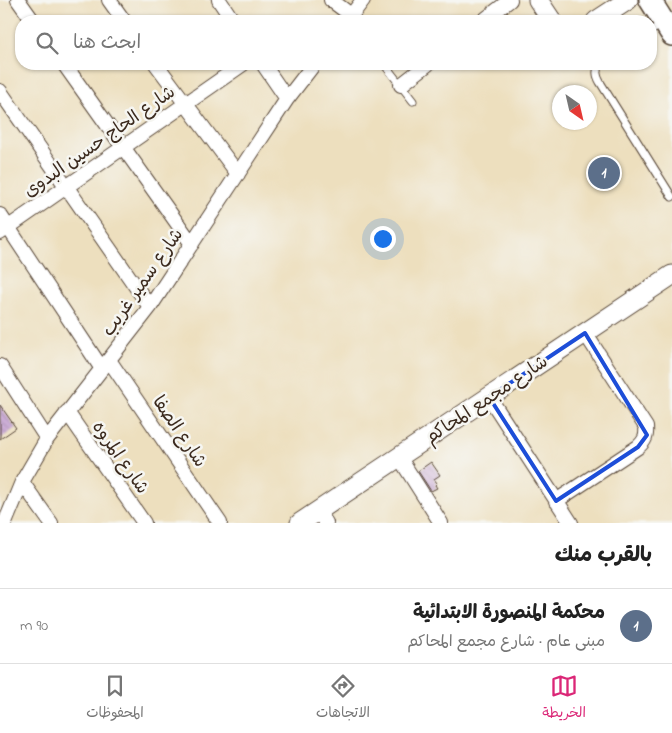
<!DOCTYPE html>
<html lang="ar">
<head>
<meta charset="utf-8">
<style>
  :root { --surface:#fff; --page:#f2f2f2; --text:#222; --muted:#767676; --line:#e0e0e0; --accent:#db2777 }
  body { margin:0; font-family:"Indie Flower","Playpen Sans Arabic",sans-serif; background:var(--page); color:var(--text); direction:rtl }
  .compass { position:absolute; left:552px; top:85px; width:45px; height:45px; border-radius:50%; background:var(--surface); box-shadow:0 1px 4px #0004; rotate:146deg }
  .you { position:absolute; left:382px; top:238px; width:18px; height:18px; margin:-12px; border:4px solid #fff; border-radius:50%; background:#1a73e8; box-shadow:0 0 0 8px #1a73e833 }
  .badge { display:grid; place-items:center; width:32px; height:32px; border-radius:50%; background:var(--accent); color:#fff; font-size:16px; font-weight:700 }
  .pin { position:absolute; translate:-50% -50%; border:2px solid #fff; box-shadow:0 1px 5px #0006 }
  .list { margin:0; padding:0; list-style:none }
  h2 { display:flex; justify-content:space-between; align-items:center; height:65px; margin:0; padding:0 20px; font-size:21px }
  h2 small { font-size:16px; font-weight:400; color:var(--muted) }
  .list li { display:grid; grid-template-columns:32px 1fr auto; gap:15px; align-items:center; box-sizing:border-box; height:75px; padding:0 20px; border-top:1px solid var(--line) }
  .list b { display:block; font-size:19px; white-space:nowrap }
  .list p { margin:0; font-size:16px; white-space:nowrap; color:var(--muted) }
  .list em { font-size:16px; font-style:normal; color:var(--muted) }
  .icon { flex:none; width:28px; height:28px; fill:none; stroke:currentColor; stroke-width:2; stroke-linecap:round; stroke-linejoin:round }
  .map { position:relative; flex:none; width:672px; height:523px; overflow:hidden; direction:ltr }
  .search { position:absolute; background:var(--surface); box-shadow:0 1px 4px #0004; left:15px; right:15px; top:15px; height:55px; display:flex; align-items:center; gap:12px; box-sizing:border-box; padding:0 18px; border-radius:20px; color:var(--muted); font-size:19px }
  .sheet { height:140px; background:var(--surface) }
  nav { display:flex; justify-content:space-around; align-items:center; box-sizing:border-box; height:70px; border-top:1px solid var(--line); background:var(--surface); font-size:14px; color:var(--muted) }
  nav a { display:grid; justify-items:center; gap:2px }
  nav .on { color:var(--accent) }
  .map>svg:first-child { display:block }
  .building { fill:url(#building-back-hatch) }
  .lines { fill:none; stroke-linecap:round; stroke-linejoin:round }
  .lane-casing { stroke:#564536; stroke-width:9 }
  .street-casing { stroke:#564536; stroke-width:16 }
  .secondary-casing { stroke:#564536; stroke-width:21 }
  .primary-casing { stroke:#564536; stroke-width:24 }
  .lane { stroke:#fff; stroke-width:7 }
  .street { stroke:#fff; stroke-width:14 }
  .secondary { stroke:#fff; stroke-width:19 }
  .primary { stroke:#fff; stroke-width:21 }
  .marked { fill:none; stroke:#1d4ed8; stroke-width:4; stroke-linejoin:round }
  .labels { text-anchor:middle; stroke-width:5; stroke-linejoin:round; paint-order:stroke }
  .street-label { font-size:18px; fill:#3b2a1e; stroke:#f6f6f2 }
</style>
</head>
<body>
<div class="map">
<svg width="672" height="523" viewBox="0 0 672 523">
  <defs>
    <pattern id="building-back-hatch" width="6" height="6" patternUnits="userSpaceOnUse" patternTransform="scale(1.25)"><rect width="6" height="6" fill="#c097ce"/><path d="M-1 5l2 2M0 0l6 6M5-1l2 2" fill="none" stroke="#9d7ba7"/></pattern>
  </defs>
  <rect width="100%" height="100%" fill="#f6f6f2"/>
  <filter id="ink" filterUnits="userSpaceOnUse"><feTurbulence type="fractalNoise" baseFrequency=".02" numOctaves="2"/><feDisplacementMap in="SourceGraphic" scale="10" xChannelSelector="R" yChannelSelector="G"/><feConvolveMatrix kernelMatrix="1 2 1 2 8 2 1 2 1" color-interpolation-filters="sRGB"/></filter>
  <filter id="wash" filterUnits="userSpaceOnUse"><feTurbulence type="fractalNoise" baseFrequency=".0096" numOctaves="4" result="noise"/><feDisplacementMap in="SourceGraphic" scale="20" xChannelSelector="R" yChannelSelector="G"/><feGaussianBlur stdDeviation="1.12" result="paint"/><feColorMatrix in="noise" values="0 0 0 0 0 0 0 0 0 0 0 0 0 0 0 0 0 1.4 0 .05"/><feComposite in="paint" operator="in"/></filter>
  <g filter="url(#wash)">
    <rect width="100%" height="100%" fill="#eddfbe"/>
    <g id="blocks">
      <path class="building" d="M0 405 16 428 0 439Z
        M431 462 440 475 434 479 437 483 435 485 437 488 431 491 418 471Z"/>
    </g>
  </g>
  <g filter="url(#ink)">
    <use href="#blocks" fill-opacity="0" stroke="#564536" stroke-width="1"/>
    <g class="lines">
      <g class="lane-casing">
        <path id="lane" d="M651 31 662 24
          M384 64 413 101
          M599 64C596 71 596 75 600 82L672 197"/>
      </g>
      <g class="street-casing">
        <path id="street" d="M18 0 33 21
          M109 0 124 21
          M219 0 233 21
          M331 0 351 15
          M347 21 363 0
          M483 21 510 0
          M64 64 192 244
          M156 64 238 174
          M263 64 287 99
          M401 85 428 64
          M0 91 150 307
          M0 215 102 369
          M0 233 243 64
          M109 360 220 523
          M0 366 47 439
          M489 397 571 523
          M67 412 144 523
          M399 457 441 523
          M22 482 51 523
          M556 501 638 447C645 441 647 436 646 427L585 333
          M318 511 326 523
          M5 523 22 482 47 439 150 307 287 99 314 64"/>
      </g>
      <g class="secondary-casing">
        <path id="secondary" d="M538 0 552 21
          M596 21 628 0
          M300 523 672 275"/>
      </g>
      <g class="primary-casing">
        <path id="primary" d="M650 0 672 35"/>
      </g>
      <use href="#lane" class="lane"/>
      <use href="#street" class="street"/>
      <use href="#secondary" class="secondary"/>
      <use href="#primary" class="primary"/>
    </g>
  </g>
  <path class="marked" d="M585 333 647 435 638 447 556 501 489 397Z"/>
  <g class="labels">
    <g class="street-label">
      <text transform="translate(99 141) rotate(-35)" y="6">شارع الحاج حسين البدوى</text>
      <text transform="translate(142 282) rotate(-55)" y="6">شارع سمير غريب</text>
      <text transform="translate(486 399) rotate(-34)" y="6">شارع مجمع المحاكم</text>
      <text transform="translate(180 431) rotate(56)" y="6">شارع الصفا</text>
      <text transform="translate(121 457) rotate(55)" y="6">شارع المروه</text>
    </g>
  </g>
</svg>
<svg class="compass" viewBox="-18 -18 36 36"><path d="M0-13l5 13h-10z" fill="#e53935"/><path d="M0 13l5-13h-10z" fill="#767676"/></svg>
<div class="you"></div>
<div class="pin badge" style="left:604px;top:173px;background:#5c6f8a">1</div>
<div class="search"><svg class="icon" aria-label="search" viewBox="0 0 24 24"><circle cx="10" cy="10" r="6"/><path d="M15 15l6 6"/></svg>ابحث هنا</div>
</div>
<section class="sheet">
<h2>بالقرب منك<small></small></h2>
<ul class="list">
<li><span class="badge" style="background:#5c6f8a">1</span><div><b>محكمة المنصورة الابتدائية</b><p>مبنى عام · شارع مجمع المحاكم</p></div><em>90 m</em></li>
</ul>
</section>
<nav>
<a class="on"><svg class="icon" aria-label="map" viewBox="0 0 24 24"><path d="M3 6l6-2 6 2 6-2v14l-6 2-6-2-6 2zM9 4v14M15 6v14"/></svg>الخريطة</a>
<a><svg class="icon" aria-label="directions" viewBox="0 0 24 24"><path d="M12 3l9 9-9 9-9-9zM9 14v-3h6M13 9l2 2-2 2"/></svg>الاتجاهات</a>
<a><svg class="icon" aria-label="saved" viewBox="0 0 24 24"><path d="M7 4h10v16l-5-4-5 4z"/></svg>المحفوظات</a>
</nav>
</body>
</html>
